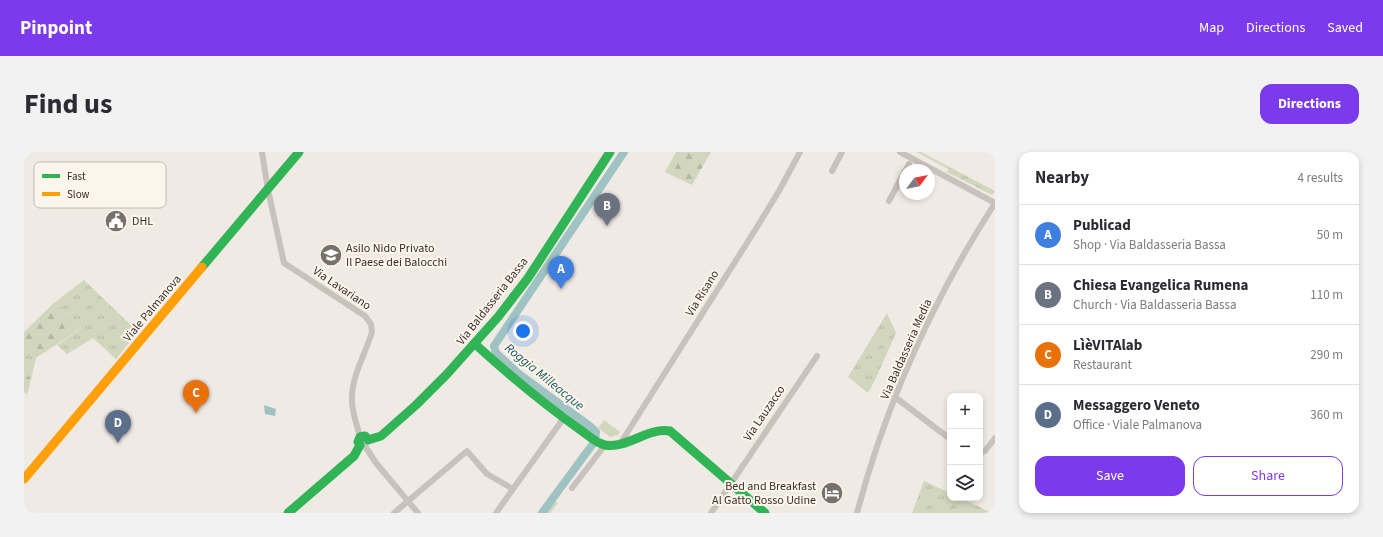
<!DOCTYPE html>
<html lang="en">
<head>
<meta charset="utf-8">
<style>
  :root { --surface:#fff; --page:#f2f2f3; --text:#2b2b33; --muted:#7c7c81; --line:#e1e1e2; --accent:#7c3aed }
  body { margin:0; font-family:"Source Sans 3",sans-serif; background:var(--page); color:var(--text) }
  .controls { position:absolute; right:12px; bottom:12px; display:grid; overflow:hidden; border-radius:8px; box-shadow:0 2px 6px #0003 }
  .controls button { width:36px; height:36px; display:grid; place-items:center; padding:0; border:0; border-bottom:1px solid var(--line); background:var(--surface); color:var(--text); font:20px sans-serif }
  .compass { position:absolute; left:875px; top:12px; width:36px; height:36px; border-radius:50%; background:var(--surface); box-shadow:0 2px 6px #0003; rotate:58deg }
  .you { position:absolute; left:499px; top:179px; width:14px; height:14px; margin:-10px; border:3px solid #fff; border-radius:50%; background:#1a73e8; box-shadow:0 0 0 6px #1a73e833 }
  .badge { display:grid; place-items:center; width:26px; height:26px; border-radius:50%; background:var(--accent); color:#fff; font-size:13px; font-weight:700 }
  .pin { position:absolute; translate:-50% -33px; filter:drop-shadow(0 1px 2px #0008) }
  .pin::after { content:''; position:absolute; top:21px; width:14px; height:12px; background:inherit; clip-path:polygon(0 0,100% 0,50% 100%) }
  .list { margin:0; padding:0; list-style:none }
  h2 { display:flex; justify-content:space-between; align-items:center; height:52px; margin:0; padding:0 16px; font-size:17px }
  h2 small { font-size:13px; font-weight:400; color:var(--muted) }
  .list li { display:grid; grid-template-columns:26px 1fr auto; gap:12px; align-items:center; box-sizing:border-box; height:60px; padding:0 16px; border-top:1px solid var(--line) }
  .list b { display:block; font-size:15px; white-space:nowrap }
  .list p { margin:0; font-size:13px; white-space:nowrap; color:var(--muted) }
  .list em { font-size:13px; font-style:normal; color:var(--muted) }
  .actions { display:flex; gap:8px; padding:12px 16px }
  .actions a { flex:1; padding:9px 0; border:1px solid var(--accent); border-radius:12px; text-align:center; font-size:14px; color:var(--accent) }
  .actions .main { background:var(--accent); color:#fff }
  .icon { flex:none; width:22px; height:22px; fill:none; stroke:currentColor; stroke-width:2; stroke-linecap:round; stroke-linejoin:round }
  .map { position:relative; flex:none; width:971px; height:361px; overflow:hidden; border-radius:12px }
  header { display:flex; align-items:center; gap:24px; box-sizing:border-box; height:56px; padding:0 20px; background:var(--accent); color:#fff }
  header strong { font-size:19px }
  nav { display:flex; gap:22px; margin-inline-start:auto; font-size:14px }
  .intro { display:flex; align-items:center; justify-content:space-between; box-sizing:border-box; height:96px; padding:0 24px }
  h1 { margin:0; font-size:28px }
  .button { padding:10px 18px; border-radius:12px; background:var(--accent); color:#fff; font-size:14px; font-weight:700 }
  main { display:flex; gap:24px; padding:0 24px }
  aside { flex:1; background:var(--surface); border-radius:12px; box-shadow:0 2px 6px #0003 }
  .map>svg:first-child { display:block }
  .grass { fill:url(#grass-tufts) }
  .forest { fill:url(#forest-firs) }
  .water { fill:#9fc2c2 }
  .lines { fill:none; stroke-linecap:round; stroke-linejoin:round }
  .canal { stroke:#9fc2c2; stroke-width:8 }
  .street { stroke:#c9c2bc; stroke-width:6 }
  .fast { stroke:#30b455; stroke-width:9 }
  .slow { stroke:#ff9f0a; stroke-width:9 }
  .labels { text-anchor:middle; stroke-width:4; stroke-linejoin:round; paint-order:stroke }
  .poi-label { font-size:12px; fill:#3b2f2a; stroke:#fbf5ec; text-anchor:start }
  .street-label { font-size:12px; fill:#3b2f2a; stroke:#fbf5ec }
  .water-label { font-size:13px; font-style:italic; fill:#1b5b60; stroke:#fbf5ec }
  .key { fill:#fbf5ec; stroke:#c1bab2; stroke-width:1 }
  .key-label { font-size:11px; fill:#3b2f2a }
</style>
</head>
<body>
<header>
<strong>Pinpoint</strong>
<nav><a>Map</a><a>Directions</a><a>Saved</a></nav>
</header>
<div class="intro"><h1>Find us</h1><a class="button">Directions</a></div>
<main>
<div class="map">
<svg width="971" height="361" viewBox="0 0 971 361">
  <defs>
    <pattern id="grass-tufts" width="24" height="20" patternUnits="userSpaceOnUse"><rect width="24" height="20" fill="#d1d6bd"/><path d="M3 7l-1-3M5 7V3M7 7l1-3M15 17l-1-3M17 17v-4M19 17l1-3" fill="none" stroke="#b4b8a3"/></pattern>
    <pattern id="forest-firs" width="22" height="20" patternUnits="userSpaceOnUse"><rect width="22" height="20" fill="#d1d6bd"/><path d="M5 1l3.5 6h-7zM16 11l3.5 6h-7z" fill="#b4b8a3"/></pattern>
  </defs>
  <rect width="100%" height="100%" fill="#f0eae4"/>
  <path class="grass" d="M893 0H897L971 39 968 43 923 20 924 17Z
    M60 128 114 180 92 207 69 186 43 202 33 193 57 176 30 151Z
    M863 161 872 181 851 228 844 241 824 225Z
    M0 199 12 206 7 227 0 221Z
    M580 268 596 280 594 283 586 285 574 276Z
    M900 329 926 341V346H937L968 361H888Z
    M526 346 534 351 526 361H515Z"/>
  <path class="forest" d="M652 0H687L668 33 641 20Z
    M30 151 57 176 12 206 0 199V180Z
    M0 221 7 227 3 243 0 240Z"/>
  <path class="water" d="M240 253 252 257 251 264 241 262Z"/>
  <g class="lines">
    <path class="canal" d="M518 361 571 289 572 280 567 275 495 222 472 201 470 194 600 0"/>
    <path class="street" d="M238 0 244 38 260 111 341 164 347 172 348 180C342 200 328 224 328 245 327 259 333 272 336 285
      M876 0 971 51
      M882 18 885 12
      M808 19 818 0
      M865 49 881 19
      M871 245 926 287
      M596 292 733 75 755 39 776 0
      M341 294 352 311 394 361
      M956 301 961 299 971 286
      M548 336 581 293
      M370 361 443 299 463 322 489 337
      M472 361 539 267
      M687 361 793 204
      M833 361C862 251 910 146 971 51"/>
    <path class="fast" d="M178 115 275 0
      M451 192C485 223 520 252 558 279 565 284 572 291 581 293 604 297 623 275 646 279L741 361
      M264 361 330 304 336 293 334 290 336 285 341 284 344 288 357 284 392 253 423 222 474 165 504 126 586 0"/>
    <path class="slow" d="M0 327 178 115"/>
  </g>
  <defs>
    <g id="civic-disc" transform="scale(1.15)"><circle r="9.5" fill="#7a706b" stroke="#fbf5ec"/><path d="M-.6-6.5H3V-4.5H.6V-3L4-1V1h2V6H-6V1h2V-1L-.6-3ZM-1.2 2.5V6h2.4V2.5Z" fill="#fff"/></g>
    <g id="school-disc" transform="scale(1.15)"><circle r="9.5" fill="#7a706b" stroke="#fbf5ec"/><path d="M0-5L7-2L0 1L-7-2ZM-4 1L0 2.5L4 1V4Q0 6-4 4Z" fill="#fff"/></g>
    <g id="hotel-disc" transform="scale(1.15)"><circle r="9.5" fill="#7a706b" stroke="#fbf5ec"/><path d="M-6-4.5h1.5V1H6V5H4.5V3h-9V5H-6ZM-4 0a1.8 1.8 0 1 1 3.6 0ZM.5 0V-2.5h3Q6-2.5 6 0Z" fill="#fff"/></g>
  </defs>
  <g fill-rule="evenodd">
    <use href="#civic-disc" x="92" y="69"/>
    <use href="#school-disc" x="307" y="103"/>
    <use href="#hotel-disc" x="808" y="341"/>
  </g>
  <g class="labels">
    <g class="poi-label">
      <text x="108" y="73">DHL</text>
      <text x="322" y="100">Asilo Nido Privato<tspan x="322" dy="14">Il Paese dei Balocchi</tspan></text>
      <text x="792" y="338" text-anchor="end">Bed and Breakfast<tspan x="792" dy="14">Al Gatto Rosso Udine</tspan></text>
    </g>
    <g class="street-label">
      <text transform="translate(318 136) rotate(34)" y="4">Via Lavariano</text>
      <text transform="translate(678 141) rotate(-58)" y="4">Via Risano</text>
      <text transform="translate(468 149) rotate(-52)" y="4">Via Baldasseria Bassa</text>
      <text transform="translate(128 156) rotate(-50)" y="4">Viale Palmanova</text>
      <text transform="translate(882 197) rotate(-66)" y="4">Via Baldasseria Media</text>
      <text transform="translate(740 261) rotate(-56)" y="4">Via Lauzacco</text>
    </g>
    <g class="water-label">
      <text transform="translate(521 224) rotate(39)" y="5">Roggia Milleacque</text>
    </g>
  </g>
  <rect x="10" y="10" width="132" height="46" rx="6" class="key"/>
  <rect x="18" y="22" width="18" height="4" fill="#30b455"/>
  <rect x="18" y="40" width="18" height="4" fill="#ff9f0a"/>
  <g class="key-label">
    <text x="43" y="28">Fast</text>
    <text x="43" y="46">Slow</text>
  </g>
</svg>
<div class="controls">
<button>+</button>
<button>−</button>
<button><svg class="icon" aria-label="layers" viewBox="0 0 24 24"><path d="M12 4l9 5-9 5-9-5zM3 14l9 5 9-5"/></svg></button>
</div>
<svg class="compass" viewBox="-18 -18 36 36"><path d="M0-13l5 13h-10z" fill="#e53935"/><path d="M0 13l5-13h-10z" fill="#7c7c81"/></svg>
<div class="you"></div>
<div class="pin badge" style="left:537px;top:137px;background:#3f7fe0">A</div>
<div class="pin badge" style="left:583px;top:74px;background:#6b7280">B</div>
<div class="pin badge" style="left:172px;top:261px;background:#e8710a">C</div>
<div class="pin badge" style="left:94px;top:291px;background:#5c6f8a">D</div>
</div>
<aside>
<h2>Nearby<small>4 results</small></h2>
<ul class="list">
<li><span class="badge" style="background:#3f7fe0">A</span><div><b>Publicad</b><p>Shop · Via Baldasseria Bassa</p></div><em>50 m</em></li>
<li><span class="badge" style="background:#6b7280">B</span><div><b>Chiesa Evangelica Rumena</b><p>Church · Via Baldasseria Bassa</p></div><em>110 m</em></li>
<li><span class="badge" style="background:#e8710a">C</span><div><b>LìèVITAlab</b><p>Restaurant</p></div><em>290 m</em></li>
<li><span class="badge" style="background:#5c6f8a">D</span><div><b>Messaggero Veneto</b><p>Office · Viale Palmanova</p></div><em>360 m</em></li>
</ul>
<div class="actions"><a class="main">Save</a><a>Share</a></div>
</aside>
</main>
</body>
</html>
